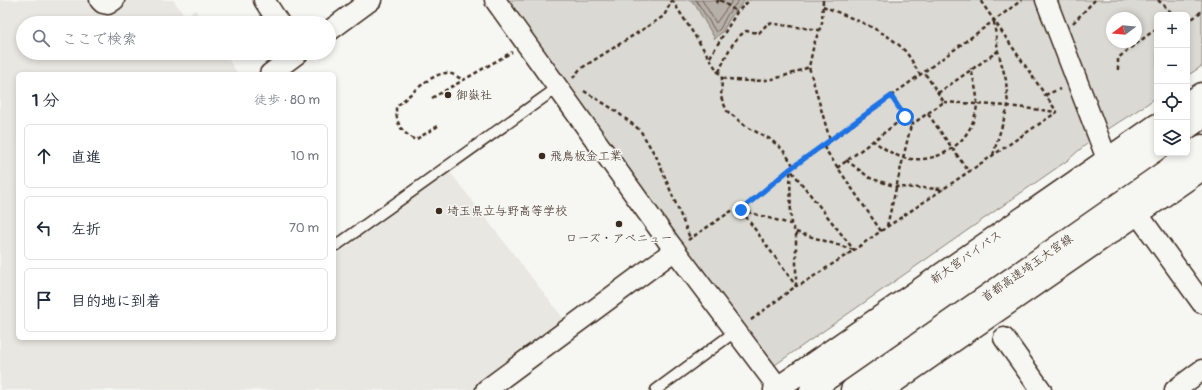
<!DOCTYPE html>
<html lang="ja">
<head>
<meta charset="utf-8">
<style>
  :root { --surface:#fff; --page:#f6f6f7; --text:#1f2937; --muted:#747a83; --line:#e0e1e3 }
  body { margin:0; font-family:Pangolin,"Klee One",sans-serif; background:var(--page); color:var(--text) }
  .controls { position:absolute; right:12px; top:12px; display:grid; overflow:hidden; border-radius:6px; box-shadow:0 2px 6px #0003 }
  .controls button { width:36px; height:36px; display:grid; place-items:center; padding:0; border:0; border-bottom:1px solid var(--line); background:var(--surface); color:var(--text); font:20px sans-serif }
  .compass { position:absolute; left:1106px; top:12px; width:36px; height:36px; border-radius:50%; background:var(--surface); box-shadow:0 2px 6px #0003; rotate:254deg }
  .stop { position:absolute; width:12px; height:12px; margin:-9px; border:3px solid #1a73e8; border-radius:50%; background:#fff }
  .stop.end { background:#1a73e8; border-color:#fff; box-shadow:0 1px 4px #0008 }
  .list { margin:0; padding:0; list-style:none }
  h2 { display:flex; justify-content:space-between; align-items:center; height:52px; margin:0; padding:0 16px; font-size:17px }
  h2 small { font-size:13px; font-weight:400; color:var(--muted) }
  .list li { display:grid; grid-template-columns:26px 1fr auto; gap:12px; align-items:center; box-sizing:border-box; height:64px; margin:0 8px 8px; padding:0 8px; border:1px solid var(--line); border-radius:6px }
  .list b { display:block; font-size:15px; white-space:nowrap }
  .list em { font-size:13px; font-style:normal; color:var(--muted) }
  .icon { flex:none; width:22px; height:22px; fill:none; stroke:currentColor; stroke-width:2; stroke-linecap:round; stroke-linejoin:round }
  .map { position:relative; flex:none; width:1202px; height:390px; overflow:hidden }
  .search { position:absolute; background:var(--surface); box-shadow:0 2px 6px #0003; left:16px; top:16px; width:320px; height:44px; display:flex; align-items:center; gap:10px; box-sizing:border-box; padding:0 14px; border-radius:22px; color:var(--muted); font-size:15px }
  .panel { position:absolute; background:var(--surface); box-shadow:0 2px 6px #0003; left:16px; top:72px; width:320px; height:268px; border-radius:6px }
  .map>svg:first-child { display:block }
  .built { fill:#e8e7e2 }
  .green { fill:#dad9d3; stroke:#8a8278; fill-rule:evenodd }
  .water { fill:#b6b0a9; stroke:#857a71 }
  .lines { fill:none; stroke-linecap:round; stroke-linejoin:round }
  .shore { stroke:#6c6056; stroke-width:1 }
  .lane-casing { stroke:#3b2a1e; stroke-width:13 }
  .street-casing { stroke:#3b2a1e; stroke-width:23 }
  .highway-casing { stroke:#3b2a1e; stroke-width:25 }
  .path { stroke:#3b2a1e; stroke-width:2.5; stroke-dasharray:4 3; stroke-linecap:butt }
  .lane { stroke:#f6f6f2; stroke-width:10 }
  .street { stroke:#f6f6f2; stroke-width:20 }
  .highway { stroke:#f6f6f2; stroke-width:22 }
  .route { stroke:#1a73e8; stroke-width:5 }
  .poi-dot { fill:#3b2a1e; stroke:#f6f6f2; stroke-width:1.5 }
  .labels { text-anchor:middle; stroke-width:3; stroke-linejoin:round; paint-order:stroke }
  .poi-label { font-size:12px; fill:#3b2a1e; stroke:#f6f6f2; text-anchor:start }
  .street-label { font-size:12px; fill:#3b2a1e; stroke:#f6f6f2 }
</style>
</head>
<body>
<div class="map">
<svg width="1202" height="390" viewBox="0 0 1202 390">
  <rect width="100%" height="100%" fill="#f6f6f2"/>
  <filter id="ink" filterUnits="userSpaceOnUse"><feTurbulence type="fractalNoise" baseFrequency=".025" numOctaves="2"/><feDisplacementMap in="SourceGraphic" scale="8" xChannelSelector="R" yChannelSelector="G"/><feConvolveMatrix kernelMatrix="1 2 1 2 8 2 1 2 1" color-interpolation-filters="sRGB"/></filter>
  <g filter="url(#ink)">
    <path class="built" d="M0 0H91L101 16 106 15 122 0H173L185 16 195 10 204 23H23V53H224L238 74H18V338H334V250L337 254 450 172 567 323 475 390H0Z"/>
    <path class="green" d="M507 0H1202V66L1187 76V15H1157V97C1128 118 1094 135 1068 160L772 367 674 233ZM1112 18H1136V42H1112Z"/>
    <path class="water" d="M688 0H745L730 18 723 31 715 39 694 3Z"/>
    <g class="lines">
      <path class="shore" d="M696 0 716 32 720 29 727 15 739 0
        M702 0 716 23 733 0"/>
      <g class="lane-casing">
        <path id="lane" d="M337 245 557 88
          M656 390 736 331"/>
      </g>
      <g class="street-casing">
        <path id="street" d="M100 0 103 3 108 4 114 0
          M264 0 279 23
          M495 0 670 244 778 387
          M1046 0 1107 159
          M329 31 371 0
          M270 74 298 53
          M1137 213 1202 303
          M1004 338 1041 390
          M486 390 675 250
          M1175 390 1202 370"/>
      </g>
      <g class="highway-casing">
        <path id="highway" d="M1187 104 1202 94
          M1187 128 1202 117
          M775 390 1157 125
          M811 390 1157 149
          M852 390 1202 146
          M882 390 1202 169"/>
      </g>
      <path class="path" d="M672 0 722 78 721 97 727 111 747 127 770 139 783 150 793 165
        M720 0 737 12
        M823 0 822 23 814 44 809 67 830 140
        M1158 0 1174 15
        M716 3 719 0
        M823 6C850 18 885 29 905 51 911 58 915 67 920 75
        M1165 15 1168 10
        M1073 23 1095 0
        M1187 23 1202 11
        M710 57 737 12 750 0
        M1118 70V58L1157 28
        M719 72C726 56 731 41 746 31L759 33 768 23 819 30
        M573 78 580 69 664 16 672 0
        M722 78C759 84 774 81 809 67
        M584 91 613 109 640 130 657 158 690 238
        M938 93 998 51
        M1045 95 1060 89
        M891 96 911 125 944 102 924 72
        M432 98 512 52
        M944 102 1008 106 1057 112
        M928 114 969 172
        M438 126 415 140C401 132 396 124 396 107 408 97 430 74 446 73 452 73 458 77 463 80
        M872 140C882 147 893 155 904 158 940 165 973 142 977 105 978 94 973 79 971 68
        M823 146 1022 0
        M993 155 1008 106 1006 80 998 51 994 22
        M846 160 870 178 897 187 944 189
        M837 168 905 117
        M741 210 790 169 823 146 881 231 854 250 790 169
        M741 210 790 224
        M887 226 911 125
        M881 231 1057 112 980 0
        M796 232 854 250
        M688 240 733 210H741L796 286 802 284 854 250
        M751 320 796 286V233L791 224 790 169"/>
      <use href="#lane" class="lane"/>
      <use href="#street" class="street"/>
      <use href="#highway" class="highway"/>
    </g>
  </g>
  <g class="lines" filter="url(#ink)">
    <path class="route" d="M741 210 790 169 891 96 905 117"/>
  </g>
  <g class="poi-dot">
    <circle cx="448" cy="95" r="4"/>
    <circle cx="542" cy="156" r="4"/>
    <circle cx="439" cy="211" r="4"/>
    <circle cx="619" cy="224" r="4"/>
  </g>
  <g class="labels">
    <g class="poi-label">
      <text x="456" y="99">御嶽社</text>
      <text x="550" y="160">飛鳥板金工業</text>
      <text x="447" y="215">埼玉県立与野高等学校</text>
      <text x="619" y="242" text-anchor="middle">ローズ・アベニュー</text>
    </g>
    <g class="street-label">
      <text transform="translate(966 257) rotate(-35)" y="4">新大宮バイパス</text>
      <text transform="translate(1027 268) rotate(-35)" y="4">首都高速埼玉大宮線</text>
    </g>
  </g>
</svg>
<div class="controls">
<button>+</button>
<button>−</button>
<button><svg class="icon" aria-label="locate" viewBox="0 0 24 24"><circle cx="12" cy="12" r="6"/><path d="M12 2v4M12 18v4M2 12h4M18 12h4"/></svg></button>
<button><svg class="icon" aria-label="layers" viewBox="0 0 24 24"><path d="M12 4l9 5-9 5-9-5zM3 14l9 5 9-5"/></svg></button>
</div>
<svg class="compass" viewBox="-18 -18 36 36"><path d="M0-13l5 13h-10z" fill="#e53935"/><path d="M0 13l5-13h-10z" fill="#747a83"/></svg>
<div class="stop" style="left:905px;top:117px"></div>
<div class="stop end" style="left:741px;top:210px"></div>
<div class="search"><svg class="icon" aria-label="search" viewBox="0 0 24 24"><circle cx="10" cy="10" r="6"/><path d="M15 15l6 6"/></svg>ここで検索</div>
<section class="panel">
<h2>1 分<small>徒歩 · 80 m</small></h2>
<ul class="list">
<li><svg class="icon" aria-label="ahead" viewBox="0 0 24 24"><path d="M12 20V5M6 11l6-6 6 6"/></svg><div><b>直進</b></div><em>10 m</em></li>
<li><svg class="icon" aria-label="left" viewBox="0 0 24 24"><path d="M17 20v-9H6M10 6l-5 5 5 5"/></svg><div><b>左折</b></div><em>70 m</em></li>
<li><svg class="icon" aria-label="arrive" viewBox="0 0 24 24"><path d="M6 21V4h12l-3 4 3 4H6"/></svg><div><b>目的地に到着</b></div></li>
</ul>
</section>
</div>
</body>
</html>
